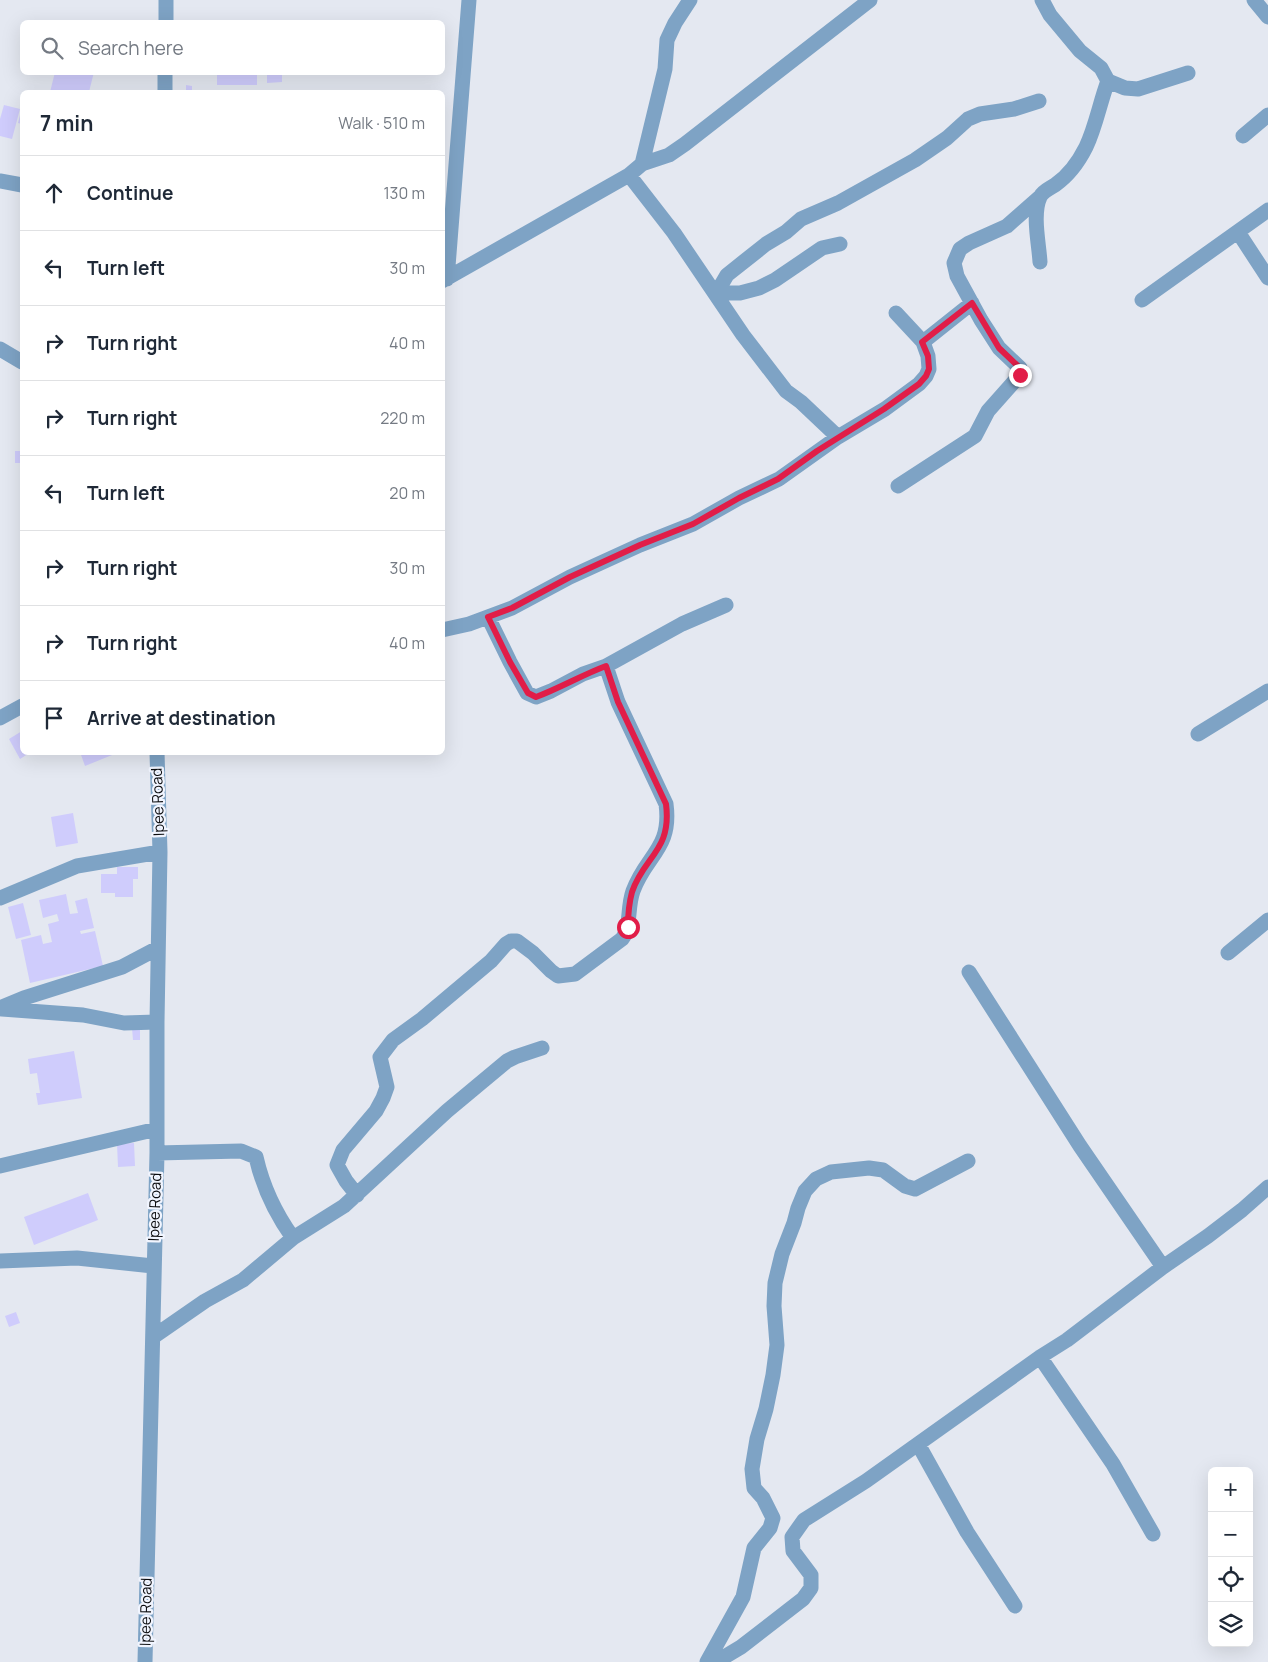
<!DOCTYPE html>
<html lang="en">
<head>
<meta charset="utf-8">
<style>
  :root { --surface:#fff; --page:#f6f6f7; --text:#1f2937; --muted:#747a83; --line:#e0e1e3 }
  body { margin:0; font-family:Manrope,sans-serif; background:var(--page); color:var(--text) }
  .controls { position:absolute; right:15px; bottom:15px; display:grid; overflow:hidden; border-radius:8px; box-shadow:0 5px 20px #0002 }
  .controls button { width:45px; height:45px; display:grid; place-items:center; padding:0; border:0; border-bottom:1px solid var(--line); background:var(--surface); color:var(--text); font:25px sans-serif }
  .stop { position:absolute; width:15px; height:15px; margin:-11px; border:4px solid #e11d48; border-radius:50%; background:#fff }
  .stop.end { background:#e11d48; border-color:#fff; box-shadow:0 1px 5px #0008 }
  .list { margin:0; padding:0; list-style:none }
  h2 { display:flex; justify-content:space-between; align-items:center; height:65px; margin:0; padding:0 20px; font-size:21px }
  h2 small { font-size:16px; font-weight:400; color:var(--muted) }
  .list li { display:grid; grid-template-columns:32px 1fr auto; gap:15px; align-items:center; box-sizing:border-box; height:75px; padding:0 20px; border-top:1px solid var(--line) }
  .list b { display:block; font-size:19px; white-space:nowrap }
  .list em { font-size:16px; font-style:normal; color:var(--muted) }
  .icon { flex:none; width:28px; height:28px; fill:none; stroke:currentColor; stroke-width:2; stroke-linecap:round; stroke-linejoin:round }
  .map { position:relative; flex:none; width:1268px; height:1662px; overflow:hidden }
  .search { position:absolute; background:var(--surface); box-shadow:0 5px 20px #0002; left:20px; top:20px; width:425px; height:55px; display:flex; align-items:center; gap:12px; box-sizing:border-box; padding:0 18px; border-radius:8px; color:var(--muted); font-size:19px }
  .panel { position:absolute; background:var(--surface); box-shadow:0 5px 20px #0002; left:20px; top:90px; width:425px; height:665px; border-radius:8px }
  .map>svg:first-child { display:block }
  .building { fill:#cfccfc }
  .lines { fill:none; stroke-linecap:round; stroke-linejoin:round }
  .minor { stroke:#7ea3c5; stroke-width:15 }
  .route { stroke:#e11d48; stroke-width:6 }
  .labels { text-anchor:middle; stroke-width:4.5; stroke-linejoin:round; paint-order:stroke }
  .street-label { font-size:15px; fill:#0b0c0f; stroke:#f1f5ff }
</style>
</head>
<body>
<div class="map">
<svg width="1268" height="1662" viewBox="0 0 1268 1662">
  <rect width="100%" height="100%" fill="#e4e8f1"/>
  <path class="building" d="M55 72H94L89 92H50Z
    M217 72H257V85H217Z
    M267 72H282V82L267 83Z
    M186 85 192 86V92H186Z
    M4 105 20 109 12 139 0 136V119Z
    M22 108V124L18 123Z
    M15 451H22V463H15Z
    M22 731V752H31L20 759 9 739Z
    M80 752H117V753L85 766Z
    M73 813 78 843 56 847 51 817Z
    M117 867H138V879H133V897H115V893H101V874H117Z
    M66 894 70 914 78 913 75 901 87 898 94 928 80 931 81 934 95 931 103 966 30 983 21 940 41 935 43 944 52 942 48 924 59 921 57 914 43 918 39 900Z
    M23 903 31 935 16 939 8 907Z
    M132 1028H140V1040H133Z
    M74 1051 82 1098 38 1105 36 1093H40L37 1073 30 1074 28 1059Z
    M134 1143 135 1166 118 1167 117 1144Z
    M88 1193 98 1220 34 1245 24 1217Z
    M16 1312 20 1323 9 1327 5 1316Z"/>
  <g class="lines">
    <path class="minor" d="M1042 0 1050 15 1080 51 1101 68 1108 81 1125 88 1138 89 1188 73
      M1254 0 1268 17
      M166 22V0
      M165 92V72
      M1243 136 1268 115
      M642 164 665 69 667 40 675 23 690 0
      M629 175 674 233 743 335 786 391 801 402 838 437 885 409 919 384 926 376 929 369 928 356 923 342 896 313
      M0 181 22 185
      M1238 232 1268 278
      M840 244 822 248 775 280 759 288 740 293H727L720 287 727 275 766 244 786 232 801 219 838 203 915 160 947 138 968 119 980 114 1014 109 1039 101
      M1040 262C1039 244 1032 214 1040 197 1043 191 1049 189 1055 185 1068 176 1079 161 1086 147 1096 126 1100 102 1108 81
      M447 279 469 0
      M442 281 629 175 642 164 669 155 685 144 870 0
      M1142 300 1268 210
      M923 342 972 303
      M0 349 22 362
      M898 486 975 436 988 411 1020 375V368L999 348 981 320 957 276 954 263 960 249 969 243 1007 226 1040 197
      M488 617 510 662 527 693 536 697 551 691 583 674 606 666 682 624 726 605
      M442 630 469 624 512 608 570 577 640 545 693 524 739 498 779 479 838 437
      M0 718 22 706
      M1198 734 1268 691
      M0 898 77 866 160 852
      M1228 953 1268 920
      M969 972 1080 1146 1163 1267
      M0 1008 24 998 122 967 158 948
      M2 1009 83 1015 124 1023 157 1022
      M157 1153 241 1151 256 1157C263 1188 275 1213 293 1238
      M0 1166 157 1129
      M357 1195 346 1181 337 1165 343 1150 376 1111 383 1098 387 1087 380 1057 393 1040 422 1019 491 961 506 944 511 941H517L533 953 551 971 558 976 575 974 622 939 626 933C630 920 628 905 633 891 646 855 672 849 666 804L618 702 606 666
      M0 1261 77 1258 153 1266
      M153 1337 205 1301 243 1280 293 1238 344 1206 447 1111 507 1061 515 1057 542 1048
      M1040 1357 1113 1464 1153 1534
      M918 1444 967 1532 1015 1606
      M145 1662 157 1153V1022L160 852 157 752
      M707 1662 743 1597 754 1548 770 1528 773 1518 763 1498 754 1488 752 1469 757 1439 766 1409 773 1375 777 1345 774 1306 775 1283 782 1254 794 1223 798 1208 805 1191 816 1179 831 1172 869 1168 883 1170 905 1186 915 1189 968 1161
      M716 1662 741 1647 803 1599 811 1588V1575L793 1551 792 1537 804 1520 866 1481 1040 1357 1067 1340 1163 1267 1208 1236 1242 1210 1268 1187"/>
  </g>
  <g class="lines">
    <path class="route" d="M628 927C628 916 629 903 632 892 644 856 672 851 666 804L618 702 606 666C582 675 560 688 536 697L528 693 510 662 488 617 512 608 570 577 640 545 693 524 739 498 778 479 817 451 884 409 919 384 926 376 929 369 928 356 922 342 972 303 999 348 1020 368V375"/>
  </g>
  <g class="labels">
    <g class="street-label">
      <text transform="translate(158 802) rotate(-92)" y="5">Ipee Road</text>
      <text transform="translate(155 1207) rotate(-88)" y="5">Ipee Road</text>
      <text transform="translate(146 1612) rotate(-89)" y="5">Ipee Road</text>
    </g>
  </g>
</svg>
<div class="controls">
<button>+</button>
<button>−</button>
<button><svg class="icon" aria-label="locate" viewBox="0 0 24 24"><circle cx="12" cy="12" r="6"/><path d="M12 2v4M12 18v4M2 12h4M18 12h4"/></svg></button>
<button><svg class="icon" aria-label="layers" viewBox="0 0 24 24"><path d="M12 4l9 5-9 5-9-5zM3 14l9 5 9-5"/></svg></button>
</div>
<div class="stop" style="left:628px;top:927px"></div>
<div class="stop end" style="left:1020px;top:375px"></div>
<div class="search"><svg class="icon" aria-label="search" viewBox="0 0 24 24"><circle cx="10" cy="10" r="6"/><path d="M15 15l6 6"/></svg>Search here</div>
<section class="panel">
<h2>7 min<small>Walk · 510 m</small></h2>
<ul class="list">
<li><svg class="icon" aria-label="ahead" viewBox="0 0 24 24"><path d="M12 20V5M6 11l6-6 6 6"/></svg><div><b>Continue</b></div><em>130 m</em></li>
<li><svg class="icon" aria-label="left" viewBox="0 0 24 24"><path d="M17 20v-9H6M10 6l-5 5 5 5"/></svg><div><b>Turn left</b></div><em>30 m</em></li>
<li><svg class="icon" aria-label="right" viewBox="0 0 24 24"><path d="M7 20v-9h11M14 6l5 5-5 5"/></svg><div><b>Turn right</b></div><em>40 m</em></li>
<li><svg class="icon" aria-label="right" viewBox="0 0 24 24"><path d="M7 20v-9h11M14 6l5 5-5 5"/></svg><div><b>Turn right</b></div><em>220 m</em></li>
<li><svg class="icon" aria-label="left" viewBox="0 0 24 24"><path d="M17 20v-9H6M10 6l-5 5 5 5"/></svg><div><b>Turn left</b></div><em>20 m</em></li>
<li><svg class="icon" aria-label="right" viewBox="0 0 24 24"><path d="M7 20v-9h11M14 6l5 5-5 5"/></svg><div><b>Turn right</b></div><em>30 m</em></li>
<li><svg class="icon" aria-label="right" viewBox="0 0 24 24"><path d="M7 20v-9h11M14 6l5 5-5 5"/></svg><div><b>Turn right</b></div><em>40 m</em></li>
<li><svg class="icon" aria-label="arrive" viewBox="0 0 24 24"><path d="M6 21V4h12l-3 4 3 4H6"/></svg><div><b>Arrive at destination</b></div></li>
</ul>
</section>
</div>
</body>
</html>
